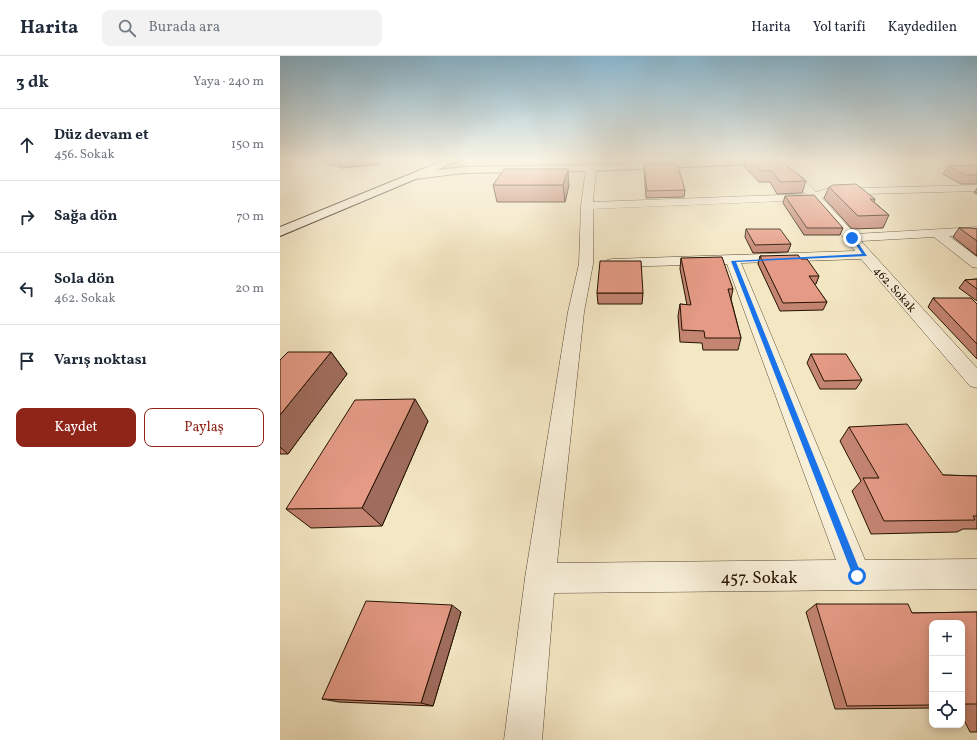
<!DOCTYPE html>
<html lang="tr">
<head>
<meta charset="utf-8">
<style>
  :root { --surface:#fff; --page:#f2f2f3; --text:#1f2937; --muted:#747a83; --line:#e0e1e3; --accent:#8f2418 }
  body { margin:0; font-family:Vollkorn,serif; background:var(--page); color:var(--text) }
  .controls { position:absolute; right:12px; bottom:12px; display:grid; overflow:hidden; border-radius:8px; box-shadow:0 2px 10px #0003 }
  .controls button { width:36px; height:36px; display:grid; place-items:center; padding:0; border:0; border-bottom:1px solid var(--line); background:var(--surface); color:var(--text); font:20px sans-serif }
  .stop { position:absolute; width:12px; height:12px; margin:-9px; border:3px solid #1a73e8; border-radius:50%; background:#fff }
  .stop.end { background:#1a73e8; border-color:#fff; box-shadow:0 1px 4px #0008 }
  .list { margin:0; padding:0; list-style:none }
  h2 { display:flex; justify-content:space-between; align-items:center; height:52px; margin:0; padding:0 16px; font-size:17px }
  h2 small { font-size:13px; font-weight:400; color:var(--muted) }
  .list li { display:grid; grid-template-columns:26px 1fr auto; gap:12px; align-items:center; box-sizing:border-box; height:72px; padding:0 16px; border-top:1px solid var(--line) }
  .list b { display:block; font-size:15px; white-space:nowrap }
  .list p { margin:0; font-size:13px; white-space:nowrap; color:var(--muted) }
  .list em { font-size:13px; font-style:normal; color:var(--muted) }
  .actions { display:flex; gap:8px; padding:12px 16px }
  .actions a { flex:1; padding:9px 0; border:1px solid var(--accent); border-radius:8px; text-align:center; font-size:14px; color:var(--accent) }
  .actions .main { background:var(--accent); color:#fff }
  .icon { flex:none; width:22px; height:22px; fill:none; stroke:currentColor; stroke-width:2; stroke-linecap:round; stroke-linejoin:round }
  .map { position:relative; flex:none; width:697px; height:684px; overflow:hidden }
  header { display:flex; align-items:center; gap:24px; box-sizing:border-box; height:56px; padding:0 20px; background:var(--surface); border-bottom:1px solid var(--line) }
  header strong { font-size:19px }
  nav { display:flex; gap:22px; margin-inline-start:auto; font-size:14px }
  .search { width:280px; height:36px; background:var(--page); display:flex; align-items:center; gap:10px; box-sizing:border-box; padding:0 14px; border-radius:8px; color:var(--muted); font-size:15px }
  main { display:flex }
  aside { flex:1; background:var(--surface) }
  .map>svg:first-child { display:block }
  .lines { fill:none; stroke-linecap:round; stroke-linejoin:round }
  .minor-casing { stroke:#584731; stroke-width:1 }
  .tertiary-casing { stroke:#584731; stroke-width:2 }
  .secondary-casing { stroke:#241200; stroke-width:2 }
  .minor { fill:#f8efd9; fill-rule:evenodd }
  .tertiary { fill:#f8efd9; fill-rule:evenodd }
  .secondary { fill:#f8efd9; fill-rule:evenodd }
  .wall { fill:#c48472; stroke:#241200 }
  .shaded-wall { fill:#a06c5d; stroke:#241200 }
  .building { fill:#e49a85; stroke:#241200 }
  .route { fill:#1a73e8 }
  .labels { text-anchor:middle; stroke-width:3.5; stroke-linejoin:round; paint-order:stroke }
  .far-street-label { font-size:12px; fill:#241200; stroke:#f8efd9 }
  .near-street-label { font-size:17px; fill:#241200; stroke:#f8efd9 }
</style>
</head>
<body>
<header>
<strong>Harita</strong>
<div class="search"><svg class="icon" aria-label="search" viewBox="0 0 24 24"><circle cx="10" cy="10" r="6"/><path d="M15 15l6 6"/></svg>Burada ara</div>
<nav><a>Harita</a><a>Yol tarifi</a><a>Kaydedilen</a></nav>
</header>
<main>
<aside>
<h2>3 dk<small>Yaya · 240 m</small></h2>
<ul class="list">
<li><svg class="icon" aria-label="ahead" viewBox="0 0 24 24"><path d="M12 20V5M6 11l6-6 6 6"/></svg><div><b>Düz devam et</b><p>456. Sokak</p></div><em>150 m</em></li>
<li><svg class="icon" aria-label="right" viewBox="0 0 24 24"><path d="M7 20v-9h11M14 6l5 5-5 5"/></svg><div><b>Sağa dön</b></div><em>70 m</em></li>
<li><svg class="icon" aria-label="left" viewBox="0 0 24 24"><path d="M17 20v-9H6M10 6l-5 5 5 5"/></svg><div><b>Sola dön</b><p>462. Sokak</p></div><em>20 m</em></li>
<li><svg class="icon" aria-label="arrive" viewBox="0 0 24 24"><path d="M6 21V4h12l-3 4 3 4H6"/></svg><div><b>Varış noktası</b></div></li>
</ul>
<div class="actions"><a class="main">Kaydet</a><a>Paylaş</a></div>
</aside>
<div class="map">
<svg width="697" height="684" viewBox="0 0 697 684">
  <rect width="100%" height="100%" fill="#f4e7c4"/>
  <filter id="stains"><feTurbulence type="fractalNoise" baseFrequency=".005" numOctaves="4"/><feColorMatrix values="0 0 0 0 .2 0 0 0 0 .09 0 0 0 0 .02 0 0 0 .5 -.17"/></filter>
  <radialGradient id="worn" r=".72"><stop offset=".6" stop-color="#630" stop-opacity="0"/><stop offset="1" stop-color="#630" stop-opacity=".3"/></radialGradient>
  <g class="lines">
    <g class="minor-casing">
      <path id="minor" d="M497 104H506L536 136 546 133 697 129V135L548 139 542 142 575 178 697 171V179L669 180 697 201V212L692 211 654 181 581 185 697 312V332L690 330 581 203 461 207 585 504 697 503V533L274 537 262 684H224L245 522 288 256 299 208 301 150 306 112 311 109 316 112 313 146 526 138ZM532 144 575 195 332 203 327 204 325 207 327 210 332 211 447 208 556 504 277 507 304 256 313 208V153Z"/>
    </g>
    <g class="tertiary-casing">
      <path id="tertiary" d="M430 104H501L496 107 311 115 183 117 135 123 130 120 135 117 183 111 311 109Z"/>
    </g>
    <g class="secondary-casing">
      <path id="secondary" d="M165 104H178L176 106 0 180V171Z"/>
    </g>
    <use href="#minor" class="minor"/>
    <use href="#tertiary" class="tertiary"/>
    <use href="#secondary" class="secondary"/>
  </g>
  <path class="wall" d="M36 104H101L100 108 62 112Z
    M465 104H500L526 125 522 137 497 138 490 126H479L464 110Z
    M364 108 405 134 404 141 366 142 364 114Z
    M697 109V128H681L663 118 668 110Z
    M213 129H289L285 146H217Z
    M549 131 595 143 594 146 609 159 603 172 572 173 544 142Z
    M697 132V138L694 137Z
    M505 140 563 172 560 179H524L503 147Z
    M679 172 697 173V200L673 181Z
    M466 173 511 188 508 196 473 197 465 181Z
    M480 200 521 203 539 220 536 228H534L547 246 543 254 500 255 478 208Z
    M401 202 453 233 451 243 461 282 458 294H423L422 287 400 286 398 260 400 248 407 249 400 213Z
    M697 223V245L679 232 685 224Z
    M317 237H363L362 248H318Z
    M653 242 697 248V303L648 251Z
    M51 296 67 318 8 398H0V304Z
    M531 298 582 324 576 333H540L527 307Z
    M148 365 102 470 31 472 6 453Z
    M569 371 663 419 697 420V473H683L677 476 591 478 572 435 581 425 560 385Z
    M536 548 632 557 697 556V676H690L682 660V567H652V652L555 653 526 556Z
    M181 556 153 650 59 646 42 643Z"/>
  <path class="shaded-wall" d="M58 104H101L100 108 62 112Z
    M288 113 289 129 285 146 283 129Z
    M51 296 67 318 8 398 0 391V359Z
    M135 343 148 365 102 470 82 452Z
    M172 549 181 556 153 650 141 647Z"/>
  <path class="building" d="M470 104H500L526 125 500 126 492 115H482Z
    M397 107 405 134 367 135 364 108Z
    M697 109V119H686L668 110Z
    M224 113H288L283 129H213Z
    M576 128 595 143H590L609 159 578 160 549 131 553 129Z
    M534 139 563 172H527L505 140Z
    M679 172H691L697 173V185Z
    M466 173H500L511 188 475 189Z
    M518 199 521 203H527L539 220H529L547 246 503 247 480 200Z
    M442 201 453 233H448L461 282H425L424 275 402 274 400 248 411 249 401 202Z
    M320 205H361L363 237H317Z
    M697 223V233L685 224Z
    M653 242H691L697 248V288Z
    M8 296H51L0 359V304Z
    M531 298H566L582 324 544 325Z
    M135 343 82 452 6 453 75 344Z
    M627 368 663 419 697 420V460H693L695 464 604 465 583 422H599L569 371Z
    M86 545 172 549 141 647 42 643Z
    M536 548H628L632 557 697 556V648H682V567H652V649L567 650Z"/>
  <linearGradient id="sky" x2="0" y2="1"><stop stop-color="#89b9d3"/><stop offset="0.52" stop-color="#faf4e4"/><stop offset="1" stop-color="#faf4e4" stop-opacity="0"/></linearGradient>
  <rect width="697" height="200" fill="url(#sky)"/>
  <path class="route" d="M571 181H574L587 200 456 206 582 520 581 523 577 525 574 523 573 520 451 205 582 198Z"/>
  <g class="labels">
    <g class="far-street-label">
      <text transform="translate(615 233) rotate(48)" y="4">462. Sokak</text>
    </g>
    <g class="near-street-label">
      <text x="479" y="527">457. Sokak</text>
    </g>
  </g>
  <rect width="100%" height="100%" filter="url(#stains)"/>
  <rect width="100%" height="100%" fill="url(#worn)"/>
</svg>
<div class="controls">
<button>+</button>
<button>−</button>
<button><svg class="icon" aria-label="locate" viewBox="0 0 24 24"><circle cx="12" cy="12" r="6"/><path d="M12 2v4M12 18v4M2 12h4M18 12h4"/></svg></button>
</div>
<div class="stop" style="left:577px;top:520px"></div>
<div class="stop end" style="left:572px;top:182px"></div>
</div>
</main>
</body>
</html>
